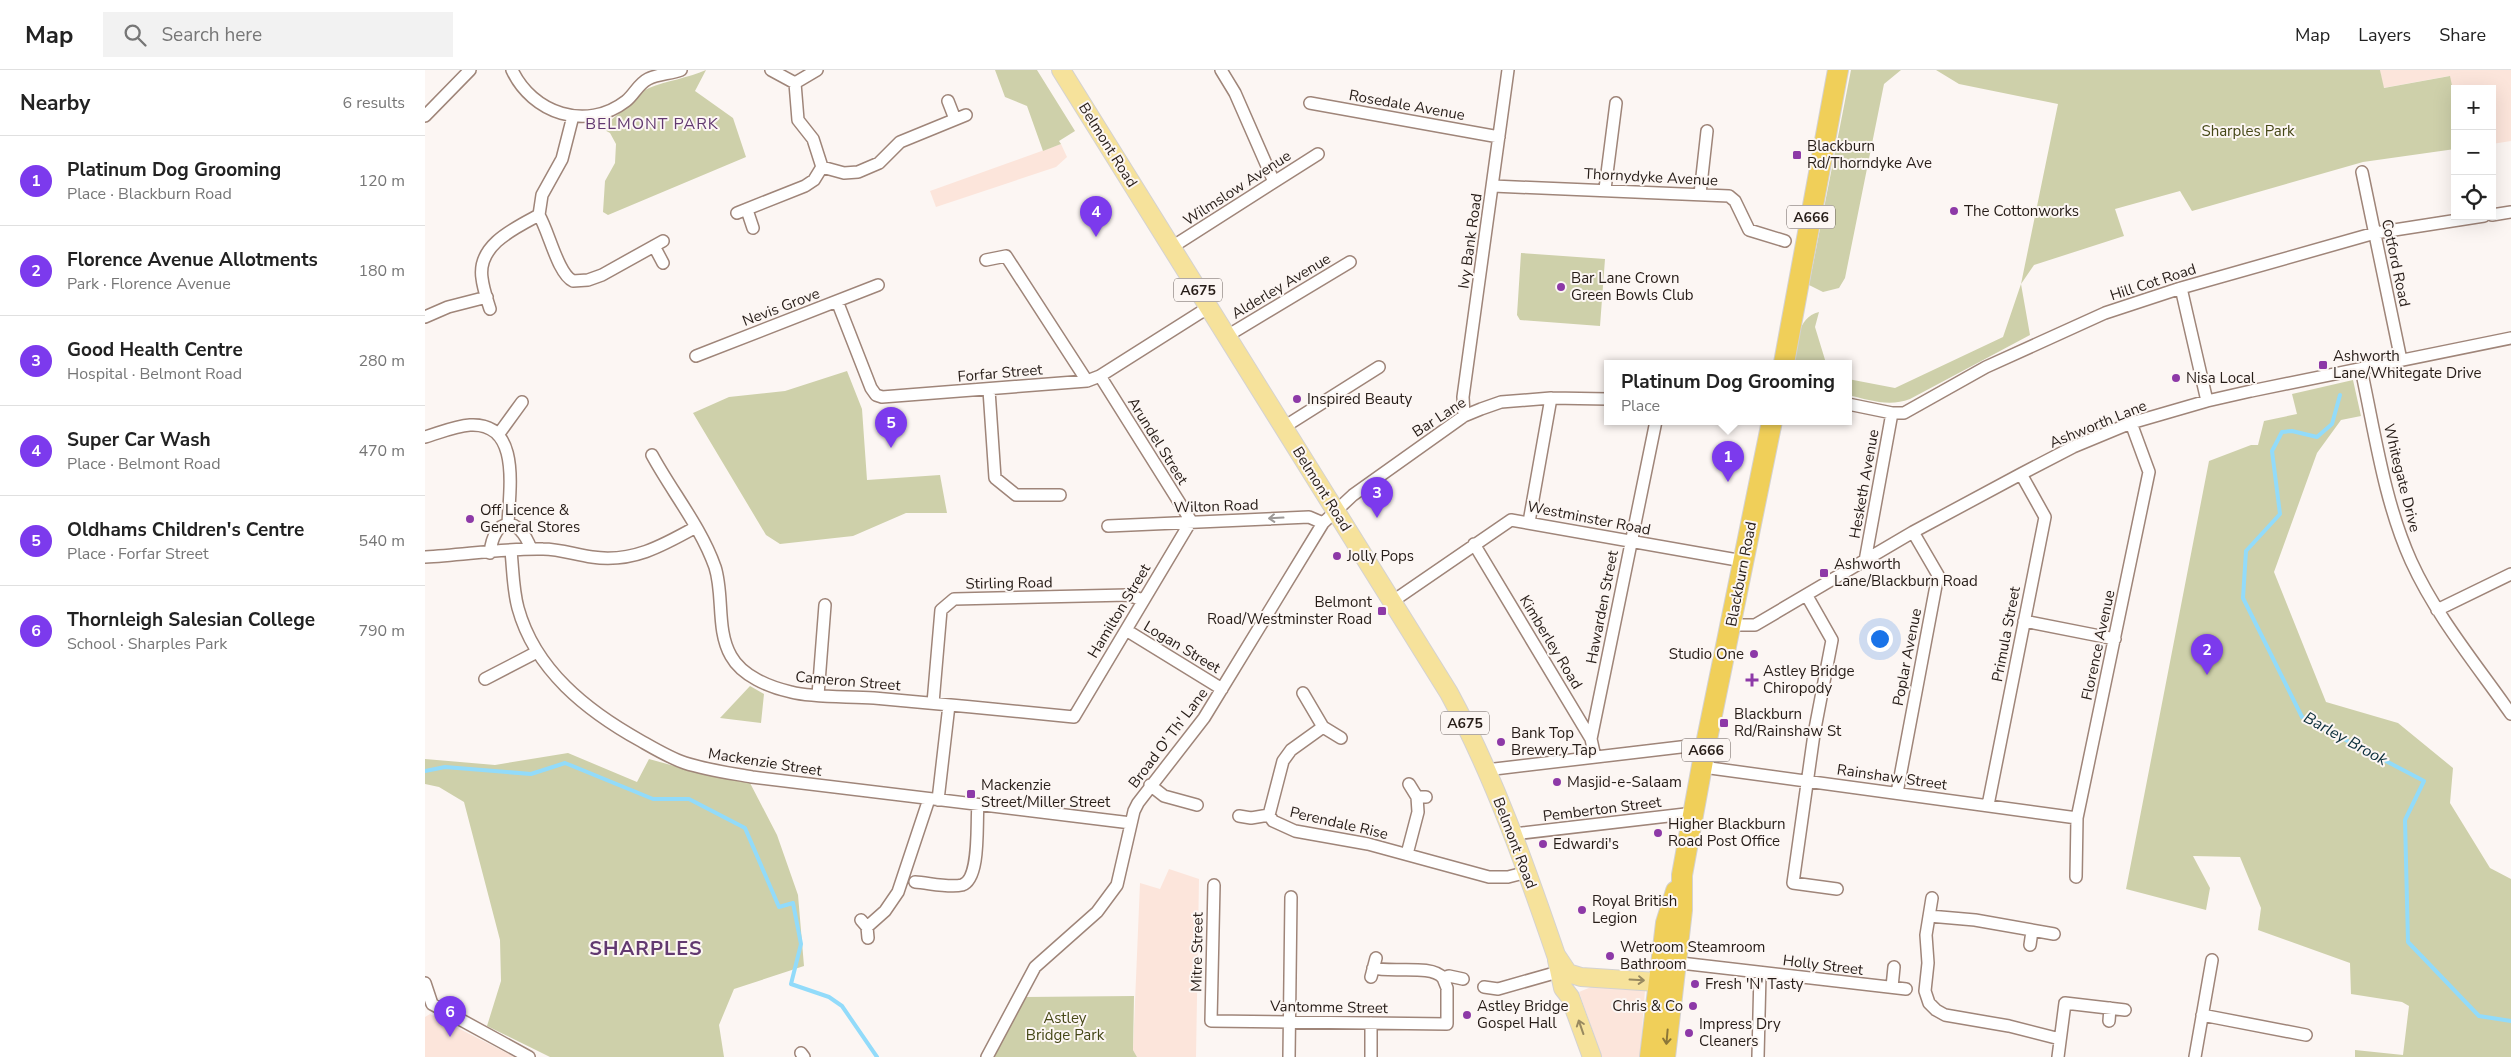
<!DOCTYPE html>
<html lang="en">
<head>
<meta charset="utf-8">
<style>
  :root { --surface:#fff; --page:#f2f2f2; --text:#222; --muted:#767676; --line:#e0e0e0; --accent:#7c3aed }
  body { margin:0; font-family:"Nunito Sans",sans-serif; background:var(--page); color:var(--text) }
  .controls { position:absolute; right:15px; top:15px; display:grid; overflow:hidden; border-radius:0px; box-shadow:0 5px 20px #0002 }
  .controls button { width:45px; height:45px; display:grid; place-items:center; padding:0; border:0; border-bottom:1px solid var(--line); background:var(--surface); color:var(--text); font:25px sans-serif }
  .you { position:absolute; left:1454px; top:568px; width:18px; height:18px; margin:-12px; border:4px solid #fff; border-radius:50%; background:#1a73e8; box-shadow:0 0 0 8px #1a73e833 }
  .badge { display:grid; place-items:center; width:32px; height:32px; border-radius:50%; background:var(--accent); color:#fff; font-size:16px; font-weight:700 }
  .pin { position:absolute; translate:-50% -41px; filter:drop-shadow(0 1px 2px #0008) }
  .pin::after { content:''; position:absolute; top:26px; width:18px; height:15px; background:inherit; clip-path:polygon(0 0,100% 0,50% 100%) }
  .popup { position:absolute; left:1179px; top:290px; width:248px; height:65px; box-sizing:border-box; display:grid; place-content:center; border-radius:0px; background:var(--surface); filter:drop-shadow(0 1px 4px #0005); font-size:16px; white-space:nowrap; color:var(--muted) }
  .popup b { font-size:19px; color:var(--text) }
  .popup::after { content:''; position:absolute; left:50%; top:100%; margin-left:-10px; border:10px solid transparent; border-top-color:var(--surface) }
  .list { margin:0; padding:0; list-style:none }
  h2 { display:flex; justify-content:space-between; align-items:center; height:65px; margin:0; padding:0 20px; font-size:21px }
  h2 small { font-size:16px; font-weight:400; color:var(--muted) }
  .list li { display:grid; grid-template-columns:32px 1fr auto; gap:15px; align-items:center; box-sizing:border-box; height:90px; padding:0 20px; border-top:1px solid var(--line) }
  .list b { display:block; font-size:19px; white-space:nowrap }
  .list p { margin:0; font-size:16px; white-space:nowrap; color:var(--muted) }
  .list em { font-size:16px; font-style:normal; color:var(--muted) }
  .icon { flex:none; width:28px; height:28px; fill:none; stroke:currentColor; stroke-width:2; stroke-linecap:round; stroke-linejoin:round }
  .map { position:relative; flex:none; width:2086px; height:987px; overflow:hidden }
  header { display:flex; align-items:center; gap:30px; box-sizing:border-box; height:70px; padding:0 25px; background:var(--surface); border-bottom:1px solid var(--line) }
  header strong { font-size:24px }
  nav { display:flex; gap:28px; margin-inline-start:auto; font-size:18px }
  .search { width:350px; height:45px; background:var(--page); display:flex; align-items:center; gap:12px; box-sizing:border-box; padding:0 18px; border-radius:0px; color:var(--muted); font-size:19px }
  main { display:flex }
  aside { flex:1; background:var(--surface) }
  .map>svg:first-child { display:block }
  .built { fill:#fce5db }
  .green { fill:#ced0aa }
  .lines { fill:none; stroke-linecap:round; stroke-linejoin:round }
  .stream { stroke:#92dbfa; stroke-width:4 }
  .street-casing { stroke:#9f8579; stroke-width:14 }
  .primary-casing { stroke:#d4d2d1; stroke-width:20 }
  .highway-casing { stroke:#d4d2d1; stroke-width:22 }
  .street { stroke:#fff; stroke-width:11 }
  .primary { stroke:#f6e29b; stroke-width:18 }
  .highway { stroke:#f0cf59; stroke-width:20 }
  .oneway { stroke:#9d9997 }
  .oneway2 { stroke:#988960 }
  .oneway3 { stroke:#8b7638 }
  .poi-dot { fill:#8d39a7; stroke:#fcf6f3; stroke-width:2 }
  .labels { text-anchor:middle; stroke-width:4; stroke-linejoin:round; paint-order:stroke }
  .shield { fill:#fcf6f3; stroke:#665d59; stroke-width:1 }
  .shield-label { font-size:14px; font-weight:bold; fill:#261c17 }
  .street-label { font-size:15px; fill:#261c17; stroke:#fcf6f3 }
  .park-label { font-size:15px; fill:#454716; stroke:#fcf6f3 }
  .poi-label { font-size:15px; fill:#261c17; stroke:#fcf6f3; text-anchor:start }
  .neighbourhood-label { font-size:16px; letter-spacing:1px; fill:#623970; stroke:#fcf6f3 }
  .water-label { font-size:16px; font-style:italic; fill:#0b2e3b; stroke:#fcf6f3 }
  .district-label { font-size:20px; font-weight:bold; letter-spacing:1px; fill:#623970; stroke:#fcf6f3 }
</style>
</head>
<body>
<header>
<strong>Map</strong>
<div class="search"><svg class="icon" aria-label="search" viewBox="0 0 24 24"><circle cx="10" cy="10" r="6"/><path d="M15 15l6 6"/></svg>Search here</div>
<nav><a>Map</a><a>Layers</a><a>Share</a></nav>
</header>
<main>
<aside>
<h2>Nearby<small>6 results</small></h2>
<ul class="list">
<li><span class="badge">1</span><div><b>Platinum Dog Grooming</b><p>Place · Blackburn Road</p></div><em>120 m</em></li>
<li><span class="badge">2</span><div><b>Florence Avenue Allotments</b><p>Park · Florence Avenue</p></div><em>180 m</em></li>
<li><span class="badge">3</span><div><b>Good Health Centre</b><p>Hospital · Belmont Road</p></div><em>280 m</em></li>
<li><span class="badge">4</span><div><b>Super Car Wash</b><p>Place · Belmont Road</p></div><em>470 m</em></li>
<li><span class="badge">5</span><div><b>Oldhams Children's Centre</b><p>Place · Forfar Street</p></div><em>540 m</em></li>
<li><span class="badge">6</span><div><b>Thornleigh Salesian College</b><p>School · Sharples Park</p></div><em>790 m</em></li>
</ul>
</aside>
<div class="map">
<svg width="2086" height="987" viewBox="0 0 2086 987">
  <rect width="100%" height="100%" fill="#fcf6f3"/>
  <path class="built" d="M1955 0H2086V71L2067 74V19H2030V30L2024 6 1958 18Z
    M636 74 642 87 631 97 511 137 505 121Z
    M744 799 774 809 771 987H712L708 980 715 813 735 819Z
    M1166 917 1220 920 1215 987H1177L1154 922Z
    M5 944 90 987H0V947Z"/>
  <path class="green" d="M281 0 270 21 308 48 321 87 183 145 178 142 180 111 190 93 191 74 185 63 174 57C194 49 205 27 224 18 241 11 263 8 281 0Z
    M570 0H612L650 61 634 71 636 74 618 81 602 36 580 27Z
    M1426 0H1476L1459 14 1420 208 1414 218 1398 222 1384 215Z
    M1511 0H1955L1959 18 2025 6 2030 30V79L1938 92 1767 141 1755 121 1690 139 1699 166 1609 195 1596 214 1605 265 1485 329C1464 337 1444 330 1423 325V309L1470 318 1578 267 1596 214 1633 34 1534 14Z
    M1096 183 1180 189 1175 256 1095 250 1092 245Z
    M1394 242 1390 257 1401 293H1369C1373 273 1371 248 1394 242Z
    M422 301 437 339 442 410 515 405 522 443H481L428 466 355 474 341 465 268 343 304 327 360 321Z
    M1928 310 1936 346 1916 350 1892 383 1849 502 1901 632 1973 653 2028 698 2025 733 2065 798 2086 809V987H1930V980L1978 985 1984 936 1977 932 1926 924 1925 893 1833 860 1836 838 1815 787 1768 786 1785 818 1781 840 1701 819 1784 391 1826 375H1833L1839 351 1872 344 1867 324Z
    M325 616 339 624 336 653 295 648Z
    M143 683 212 712 224 689 282 705 325 713 352 765 373 825 379 896 309 919 294 955 299 987H125L62 956 76 911 75 870 39 732 14 717 0 714V689L70 695Z
    M709 926 708 980 712 987H568L600 927Z"/>
  <g class="lines">
    <path class="stream" d="M1915 325 1907 354 1892 367 1867 361 1857 362 1847 381 1855 444 1821 481 1818 528 1877 647 1999 711 1980 750 1983 872 2054 946 2086 951
      M0 701 20 697 106 704 140 693 228 729H264L320 758 354 837 368 833 376 874 366 914 404 927 417 936 452 987"/>
    <g class="street-casing">
      <path id="street" d="M87 0C107 43 161 62 201 31 209 25 213 14 223 9 233 4 245 4 256 0
        M796 0 810 23 849 112
        M370 13 392 0
        M523 31 530 49
        M885 33 1074 67
        M0 46 45 0
        M148 46 137 89 117 125 114 145C124 162 133 204 148 211L163 210 177 205 238 171
        M397 97 419 103 433 102 454 93 475 72 541 45
        M1937 102 1976 290
        M1068 116 1304 126 1310 131 1324 160 1360 171
        M1180 119 1191 33
        M1275 124 1282 61
        M322 140 328 158
        M312 143 380 116 389 110 397 97 388 69 373 50 370 13 346 0
        M2067 145 2086 142
        M229 176 238 193
        M747 177 893 84
        M561 190 581 186 662 311
        M1756 218 1782 331
        M412 231 446 318 451 325 457 327 662 311 675 306 784 237
        M65 239C62 229 58 218 57 208 52 175 90 158 114 145
        M0 247 23 237 62 227
        M802 266 925 192
        M271 286 453 215
        M1936 299C1950 363 1959 431 1986 491 2011 546 2051 594 2086 644
        M675 306 766 451
        M564 320 570 408 591 425H635
        M1423 334 1467 343H1479L1561 297 1680 243 1756 218 1950 163 2059 146
        M1039 346 1038 327 1083 0
        M859 357 954 297
        M73 365 97 332
        M0 367C14 363 30 356 45 355 97 352 84 422 83 455
        M227 385C247 422 276 457 290 497 299 525 291 560 306 586 317 606 344 617 366 622 389 628 424 626 449 628 516 634 582 640 649 647L766 451
        M1104 452 1126 328
        M683 456 884 447 898 453
        M1049 474 1166 669 1170 687
        M86 481C88 500 88 520 93 538 110 600 162 641 216 671 230 679 245 688 260 693 282 700 305 703 327 707L706 753
        M65 483C69 446 94 445 106 479
        M0 487C39 485 79 478 118 479 135 479 151 485 167 487 207 493 237 476 271 457
        M1440 491 1467 343
        M1382 526 1407 570 1389 664 1368 813 1412 819
        M968 531 1086 450 1318 491
        M2012 540 2086 504
        M1599 551 1690 569
        M1306 555H1330L1488 462 1596 404 1648 377 1706 353 1782 331 1826 321 2086 268
        M701 560 797 619
        M60 609 112 582
        M878 623 898 657 916 668
        M393 625 400 535
        M508 633 516 540 529 529 703 525 718 530
        M1166 669 1231 351
        M1278 697 1652 748
        M1061 700 1281 674
        M984 714 992 727H1001
        M725 715 739 726 772 735
        M1472 723 1513 505 1488 462
        M513 730 524 635
        M1563 735 1620 447 1596 404
        M844 745 858 691 866 680 898 657
        M814 746 826 748 844 745 848 751 870 761 943 774 1064 807H1083L1102 802
        M1089 764 1269 743
        M982 784 993 742 992 727
        M1651 807 1652 748 1724 402 1706 353
        M490 812C504 813 524 818 537 815 556 809 551 752 553 735
        M789 815 786 951 1022 954V918L1018 908
        M1507 828 1501 865 1503 893 1500 921 1504 933 1511 940 1520 945 1584 956 1635 969
        M1504 846 1550 850 1629 864
        M436 850 442 857 443 868
        M442 857 460 841 473 822 504 729
        M1605 875 1607 861
        M1247 892 1481 919
        M948 898C967 903 1007 894 1018 908L1024 906 1038 909
        M946 907 951 888
        M0 913 7 934
        M1059 917 1073 919 1140 900
        M1467 917 1469 897
        M7 934 104 987
        M1777 945 1881 965
        M1684 951 1685 938
        M376 983 379 987
        M562 987 610 897 672 842 692 815 709 741 713 733 779 648 898 453 928 425 1039 346 1056 339 1076 332 1126 328 1183 329
        M864 987 866 827
        M946 987V953
        M1333 987 1335 903
        M1633 987 1640 933 1700 940
        M1770 987 1787 890"/>
    </g>
    <g class="primary-casing">
      <path id="primary" d="M636 0 1024 623C1069 706 1100 795 1131 885L1143 903 1156 907 1247 913
        M1132 890 1138 918 1145 927 1167 987"/>
    </g>
    <g class="highway-casing">
      <path id="highway" d="M1359 293 1413 0
        M1225 987 1241 853 1251 821
        M1240 987 1257 840V805L1281 674 1347 351"/>
    </g>
    <use href="#street" class="street"/>
    <use href="#primary" class="primary"/>
    <use href="#highway" class="highway"/>
  </g>
  <defs><path id="oneway-shaft" d="M-6 0H5M1.5-3L5.5 0L1.5 3" fill="none" stroke-width="1.6" stroke-linecap="round" stroke-linejoin="round" transform="scale(1.25)"/></defs>
  <use class="oneway" href="#oneway-shaft" transform="translate(851 448) rotate(177)"/>
  <g class="oneway2">
    <use href="#oneway-shaft" transform="translate(1212 910) rotate(3)"/>
    <use href="#oneway-shaft" transform="translate(1156 957) rotate(-109)"/>
  </g>
  <use class="oneway3" href="#oneway-shaft" transform="translate(1242 967) rotate(95)"/>
  <g class="poi-dot">
    <rect x="1367" y="80" width="10" height="10" rx="2.5"/>
    <circle cx="1529" cy="141" r="5"/>
    <circle cx="1136" cy="217" r="5"/>
    <rect x="1893" y="290" width="10" height="10" rx="2.5"/>
    <circle cx="1751" cy="308" r="5"/>
    <circle cx="872" cy="329" r="5"/>
    <circle cx="45" cy="449" r="5"/>
    <circle cx="912" cy="486" r="5"/>
    <rect x="1394" y="498" width="10" height="10" rx="2.5"/>
    <rect x="952" y="536" width="10" height="10" rx="2.5"/>
    <circle cx="1329" cy="584" r="5"/>
    <path d="M1324.5 602.5h5v5h5v5h-5v5h-5v-5h-5v-5h5z"/>
    <rect x="1294" y="648" width="10" height="10" rx="2.5"/>
    <circle cx="1076" cy="672" r="5"/>
    <circle cx="1132" cy="712" r="5"/>
    <rect x="541" y="719" width="10" height="10" rx="2.5"/>
    <circle cx="1233" cy="763" r="5"/>
    <circle cx="1118" cy="774" r="5"/>
    <circle cx="1157" cy="840" r="5"/>
    <circle cx="1185" cy="886" r="5"/>
    <circle cx="1270" cy="914" r="5"/>
    <circle cx="1268" cy="936" r="5"/>
    <circle cx="1042" cy="945" r="5"/>
    <circle cx="1264" cy="963" r="5"/>
  </g>
  <g class="labels">
    <g class="shield">
      <rect x="1362" y="135.5" width="48" height="23" rx="4"/>
      <rect x="749" y="208.5" width="48" height="23" rx="4"/>
      <rect x="1016" y="641.5" width="48" height="23" rx="4"/>
      <rect x="1257" y="668.5" width="48" height="23" rx="4"/>
    </g>
    <g class="shield-label">
      <text x="1386" y="152">A666</text>
      <text x="773" y="225">A675</text>
      <text x="1040" y="658">A675</text>
      <text x="1281" y="685">A666</text>
    </g>
    <g class="street-label">
      <text transform="translate(982 35) rotate(10)" y="5">Rosedale Avenue</text>
      <text transform="translate(683 75) rotate(58)" y="5">Belmont Road</text>
      <text transform="translate(1226 107) rotate(3)" y="5">Thornydyke Avenue</text>
      <text transform="translate(812 118) rotate(-33)" y="5">Wilmslow Avenue</text>
      <text transform="translate(1045 171) rotate(-82)" y="5">Ivy Bank Road</text>
      <text transform="translate(1971 193) rotate(78)" y="5">Cotford Road</text>
      <text transform="translate(1728 212) rotate(-18)" y="5">Hill Cot Road</text>
      <text transform="translate(856 216) rotate(-31)" y="5">Alderley Avenue</text>
      <text transform="translate(356 237) rotate(-21)" y="5">Nevis Grove</text>
      <text transform="translate(575 303) rotate(-5)" y="5">Forfar Street</text>
      <text transform="translate(1014 347) rotate(-33)" y="5">Bar Lane</text>
      <text transform="translate(1673 354) rotate(-22)" y="5">Ashworth Lane</text>
      <text transform="translate(733 371) rotate(58)" y="5">Arundel Street</text>
      <text transform="translate(1977 408) rotate(76)" y="5">Whitegate Drive</text>
      <text transform="translate(1439 414) rotate(-80)" y="5">Hesketh Avenue</text>
      <text transform="translate(897 419) rotate(58)" y="5">Belmont Road</text>
      <text transform="translate(791 436) rotate(-2)" y="5">Wilton Road</text>
      <text transform="translate(1164 448) rotate(11)" y="5">Westminster Road</text>
      <text transform="translate(1316 504) rotate(-79)" y="5">Blackburn Road</text>
      <text transform="translate(584 513) rotate(-1)" y="5">Stirling Road</text>
      <text transform="translate(1177 537) rotate(-79)" y="5">Hawarden Street</text>
      <text transform="translate(694 541) rotate(-59)" y="5">Hamilton Street</text>
      <text transform="translate(1581 564) rotate(-79)" y="5">Primula Street</text>
      <text transform="translate(1126 572) rotate(59)" y="5">Kimberley Road</text>
      <text transform="translate(1673 575) rotate(-78)" y="5">Florence Avenue</text>
      <text transform="translate(757 577) rotate(31)" y="5">Logan Street</text>
      <text transform="translate(1482 587) rotate(-79)" y="5">Poplar Avenue</text>
      <text transform="translate(423 611) rotate(5)" y="5">Cameron Street</text>
      <text transform="translate(743 668) rotate(-53)" y="5">Broad O' Th' Lane</text>
      <text transform="translate(340 692) rotate(9)" y="5">Mackenzie Street</text>
      <text transform="translate(1467 707) rotate(8)" y="5">Rainshaw Street</text>
      <text transform="translate(1177 739) rotate(-7)" y="5">Pemberton Street</text>
      <text transform="translate(914 753) rotate(13)" y="5">Perendale Rise</text>
      <text transform="translate(1090 773) rotate(69)" y="5">Belmont Road</text>
      <text transform="translate(772 882) rotate(-89)" y="5">Mitre Street</text>
      <text transform="translate(1398 895) rotate(7)" y="5">Holly Street</text>
      <text transform="translate(904 937) rotate(1)" y="5">Vantomme Street</text>
    </g>
    <g class="park-label">
      <text x="1823" y="66">Sharples Park</text>
      <text x="640" y="953">Astley<tspan x="640" dy="17">Bridge Park</tspan></text>
    </g>
    <g class="poi-label">
      <text x="1382" y="81">Blackburn<tspan x="1382" dy="17">Rd/Thorndyke Ave</tspan></text>
      <text x="1539" y="146">The Cottonworks</text>
      <text x="1146" y="213">Bar Lane Crown<tspan x="1146" dy="17">Green Bowls Club</tspan></text>
      <text x="1908" y="291">Ashworth<tspan x="1908" dy="17">Lane/Whitegate Drive</tspan></text>
      <text x="1761" y="313">Nisa Local</text>
      <text x="882" y="334">Inspired Beauty</text>
      <text x="55" y="445">Off Licence &amp;<tspan x="55" dy="17">General Stores</tspan></text>
      <text x="922" y="491">Jolly Pops</text>
      <text x="1409" y="499">Ashworth<tspan x="1409" dy="17">Lane/Blackburn Road</tspan></text>
      <text x="947" y="537" text-anchor="end">Belmont<tspan x="947" dy="17">Road/Westminster Road</tspan></text>
      <text x="1319" y="589" text-anchor="end">Studio One</text>
      <text x="1338" y="606">Astley Bridge<tspan x="1338" dy="17">Chiropody</tspan></text>
      <text x="1309" y="649">Blackburn<tspan x="1309" dy="17">Rd/Rainshaw St</tspan></text>
      <text x="1086" y="668">Bank Top<tspan x="1086" dy="17">Brewery Tap</tspan></text>
      <text x="1142" y="717">Masjid-e-Salaam</text>
      <text x="556" y="720">Mackenzie<tspan x="556" dy="17">Street/Miller Street</tspan></text>
      <text x="1243" y="759">Higher Blackburn<tspan x="1243" dy="17">Road Post Office</tspan></text>
      <text x="1128" y="779">Edwardi's</text>
      <text x="1167" y="836">Royal British<tspan x="1167" dy="17">Legion</tspan></text>
      <text x="1195" y="882">Wetroom Steamroom<tspan x="1195" dy="17">Bathroom</tspan></text>
      <text x="1280" y="919">Fresh 'N' Tasty</text>
      <text x="1052" y="941">Astley Bridge<tspan x="1052" dy="17">Gospel Hall</tspan></text>
      <text x="1258" y="941" text-anchor="end">Chris &amp; Co</text>
      <text x="1274" y="959">Impress Dry<tspan x="1274" dy="17">Cleaners</tspan></text>
    </g>
    <g class="neighbourhood-label">
      <text x="227" y="59">BELMONT PARK</text>
    </g>
    <g class="water-label">
      <text transform="translate(1921 668) rotate(29)" y="6">Barley Brook</text>
    </g>
    <g class="district-label">
      <text x="221" y="885">SHARPLES</text>
    </g>
  </g>
</svg>
<div class="controls">
<button>+</button>
<button>−</button>
<button><svg class="icon" aria-label="locate" viewBox="0 0 24 24"><circle cx="12" cy="12" r="6"/><path d="M12 2v4M12 18v4M2 12h4M18 12h4"/></svg></button>
</div>
<div class="you"></div>
<div class="pin badge" style="left:1303px;top:412px">1</div>
<div class="popup"><b>Platinum Dog Grooming</b>Place</div>
<div class="pin badge" style="left:1782px;top:605px">2</div>
<div class="pin badge" style="left:952px;top:448px">3</div>
<div class="pin badge" style="left:671px;top:167px">4</div>
<div class="pin badge" style="left:466px;top:378px">5</div>
<div class="pin badge" style="left:25px;top:967px">6</div>
</div>
</main>
</body>
</html>
